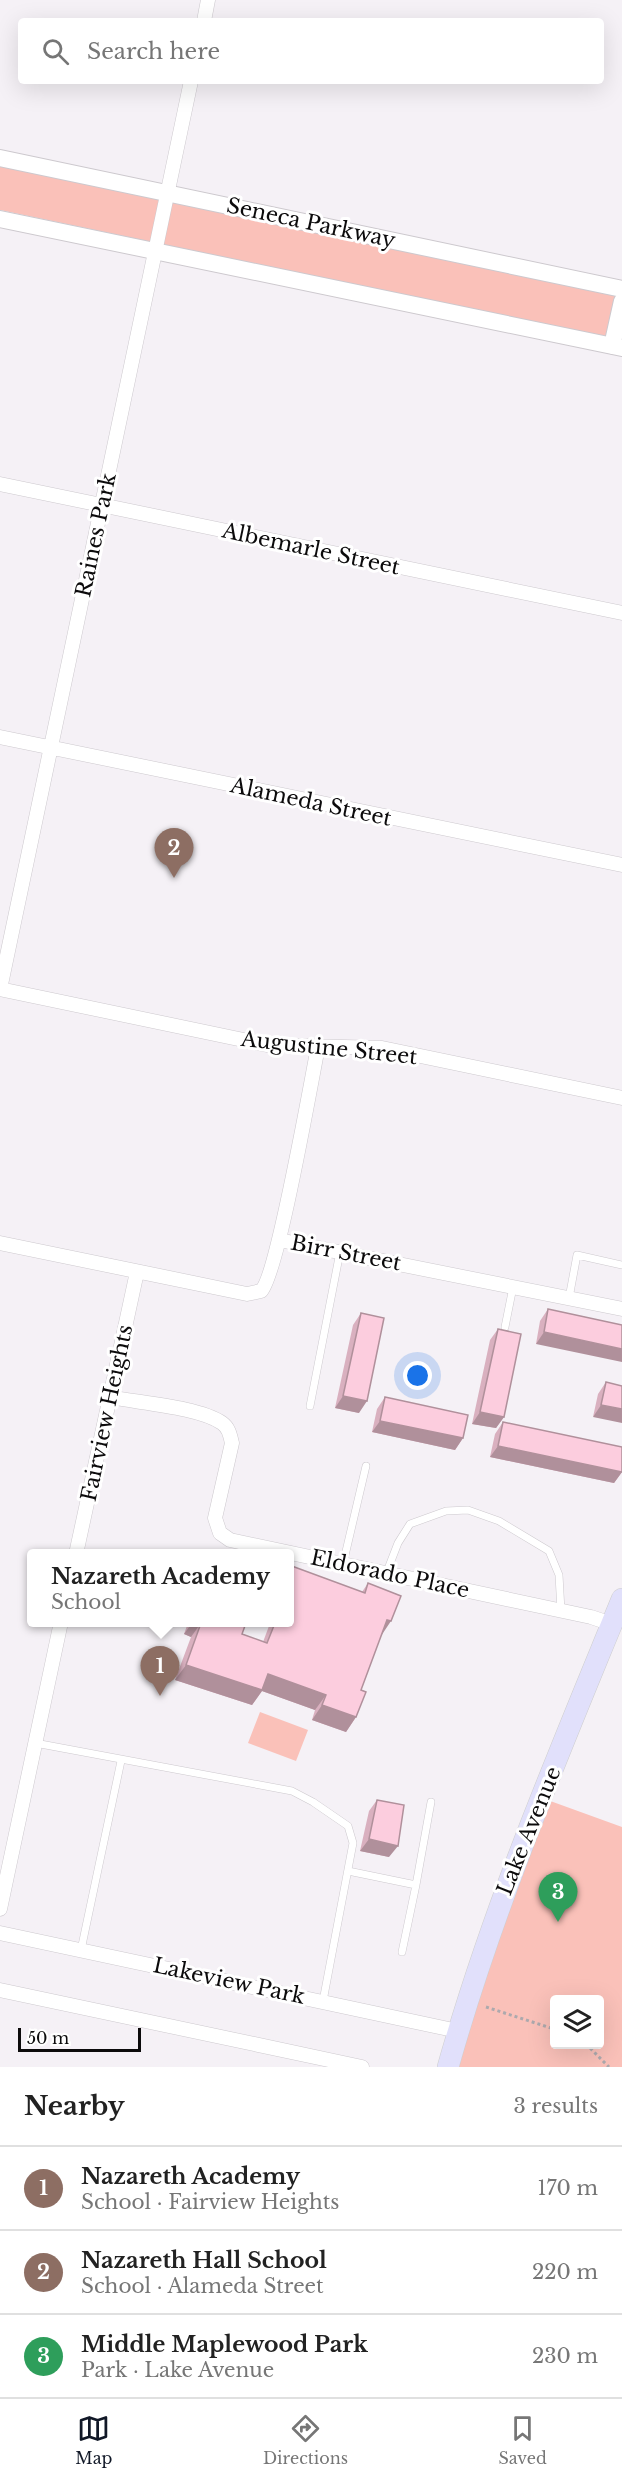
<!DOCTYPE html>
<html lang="en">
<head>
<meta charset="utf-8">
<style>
  :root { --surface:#fff; --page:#f6f6f6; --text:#222; --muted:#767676; --line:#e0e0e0; --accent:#111827 }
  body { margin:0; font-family:"Libre Baskerville",serif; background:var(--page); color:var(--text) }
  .controls { position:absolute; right:18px; bottom:18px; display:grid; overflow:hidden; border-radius:6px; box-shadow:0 6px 24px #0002 }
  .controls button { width:54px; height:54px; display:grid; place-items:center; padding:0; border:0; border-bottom:2px solid var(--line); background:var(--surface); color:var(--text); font:30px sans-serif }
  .scale { position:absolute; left:18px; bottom:15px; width:123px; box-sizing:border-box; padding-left:6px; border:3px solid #0c0b0c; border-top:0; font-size:16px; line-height:21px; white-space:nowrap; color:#0c0b0c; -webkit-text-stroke:4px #fff; paint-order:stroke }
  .you { position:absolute; left:418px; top:1376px; width:21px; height:21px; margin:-15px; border:4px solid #fff; border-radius:50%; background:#1a73e8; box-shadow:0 0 0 9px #1a73e833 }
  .badge { display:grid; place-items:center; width:39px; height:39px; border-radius:50%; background:var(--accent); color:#fff; font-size:20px; font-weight:700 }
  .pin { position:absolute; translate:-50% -50px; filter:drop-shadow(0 2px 3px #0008) }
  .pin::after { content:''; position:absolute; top:32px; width:21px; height:18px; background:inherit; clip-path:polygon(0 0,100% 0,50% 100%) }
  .popup { position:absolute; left:27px; top:1549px; width:267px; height:78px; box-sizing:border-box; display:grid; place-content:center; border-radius:6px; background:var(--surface); filter:drop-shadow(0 2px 4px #0005); font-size:20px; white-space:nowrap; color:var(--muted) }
  .popup b { font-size:22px; color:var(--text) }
  .popup::after { content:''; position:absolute; left:50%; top:100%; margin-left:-12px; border:12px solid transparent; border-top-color:var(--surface) }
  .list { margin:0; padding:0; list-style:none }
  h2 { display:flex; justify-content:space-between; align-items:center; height:78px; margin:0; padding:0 24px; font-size:26px }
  h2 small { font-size:20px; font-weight:400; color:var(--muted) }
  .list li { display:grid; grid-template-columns:39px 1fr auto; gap:18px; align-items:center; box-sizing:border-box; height:84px; padding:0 24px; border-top:2px solid var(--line) }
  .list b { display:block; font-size:22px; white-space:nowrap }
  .list p { margin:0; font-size:20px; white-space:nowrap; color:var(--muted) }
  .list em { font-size:20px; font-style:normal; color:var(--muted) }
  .icon { flex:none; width:33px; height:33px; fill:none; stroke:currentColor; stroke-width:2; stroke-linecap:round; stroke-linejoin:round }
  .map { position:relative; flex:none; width:622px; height:2067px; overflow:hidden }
  .search { position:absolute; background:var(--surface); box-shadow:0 6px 24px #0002; left:18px; right:18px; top:18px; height:66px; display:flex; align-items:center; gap:15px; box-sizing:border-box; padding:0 21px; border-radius:6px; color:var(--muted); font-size:22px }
  .sheet { height:330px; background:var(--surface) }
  nav { display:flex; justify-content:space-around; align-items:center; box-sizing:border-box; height:84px; border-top:2px solid var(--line); background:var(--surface); font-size:16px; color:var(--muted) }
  nav a { display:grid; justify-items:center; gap:3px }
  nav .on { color:var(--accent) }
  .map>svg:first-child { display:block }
  .green { fill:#fac1b9; fill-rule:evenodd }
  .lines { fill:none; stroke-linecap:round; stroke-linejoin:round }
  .service-casing { stroke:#cdc9ce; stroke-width:8 }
  .minor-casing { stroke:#cdc9ce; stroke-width:15 }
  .tertiary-casing { stroke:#cdc9ce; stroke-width:18 }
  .primary-casing { stroke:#cecece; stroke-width:22 }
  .path { stroke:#ada9ad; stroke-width:3; stroke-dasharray:3 3; stroke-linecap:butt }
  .service { stroke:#fff; stroke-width:7 }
  .minor { stroke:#fff; stroke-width:14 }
  .tertiary { stroke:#fff; stroke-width:16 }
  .primary { stroke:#e1e0fb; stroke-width:21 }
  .wall { fill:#d9b0bf }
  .shaded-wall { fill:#b0909b }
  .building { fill:#fccdde; stroke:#b0909b; stroke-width:1.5 }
  .labels { text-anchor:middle; stroke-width:6; stroke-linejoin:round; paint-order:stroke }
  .street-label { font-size:21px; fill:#0c0b0c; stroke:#fff }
</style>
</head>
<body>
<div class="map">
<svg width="622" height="2067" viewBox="0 0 622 2067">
  <rect width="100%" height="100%" fill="#f5f1f6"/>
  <path class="green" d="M0 165 622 297V341L0 210Z
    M260 1712 308 1730 296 1761 248 1743Z
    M542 1798 622 1827V2067H448ZM554 2000H600V2044H554Z"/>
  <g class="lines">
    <g class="service-casing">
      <path id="service" d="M569 1298 577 1255 622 1265
        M505 1327 513 1287
        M310 1406 340 1252
        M343 1564 366 1466
        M386 1574 398 1543 410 1524 446 1511 468 1510 499 1521 549 1551 559 1575 561 1611
        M35 1743 292 1791 313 1802 348 1826 353 1843 323 2001
        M348 1871 416 1885 431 1802
        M81 1950 121 1761
        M402 1952 416 1885"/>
    </g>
    <g class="minor-casing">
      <path id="minor" d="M204 21 208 0
        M0 484 622 613
        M0 737 622 865
        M0 989 191 81
        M0 989 267 1045 382 1048 622 1098
        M279 1240 622 1309
        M0 1243 247 1294 261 1291C277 1277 311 1082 318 1047
        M110 1397C139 1403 199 1407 222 1423 229 1428 230 1435 232 1443L215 1518 220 1533 230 1540 591 1617 612 1624
        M76 1554 137 1272
        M0 1909 61 1622
        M0 1933 458 2031
        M0 1990 362 2067"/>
    </g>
    <g class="tertiary-casing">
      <path id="tertiary" d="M0 158 622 289
        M0 219 622 348
        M612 346 622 301"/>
    </g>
    <g class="primary-casing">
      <path id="primary" d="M448 2067C493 1907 559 1753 622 1599"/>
    </g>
    <path class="path" d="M486 2007 554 2029
      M586 2044 609 2067"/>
    <use href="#service" class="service"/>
    <use href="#minor" class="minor"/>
    <use href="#tertiary" class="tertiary"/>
    <use href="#primary" class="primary"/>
  </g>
  <path class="wall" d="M548 1309 622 1325 536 1344 540 1321Z
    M361 1313 359 1413 335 1408 353 1325Z
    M498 1329 504 1417 496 1428 472 1424 490 1340Z
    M606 1382 622 1386 593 1417 598 1394Z
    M385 1397 463 1438 455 1450 372 1432 377 1409Z
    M503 1422 622 1472 614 1483 490 1457 495 1434Z
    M368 1583 381 1636 361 1690 356 1717 346 1732 312 1720 315 1710 262 1691 252 1705 175 1680 191 1637 184 1634 188 1623H246L242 1634 263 1642 269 1626 259 1623H289L362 1592Z
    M377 1800 389 1857 360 1851 369 1811Z"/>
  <path class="shaded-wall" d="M544 1332 622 1349V1362L536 1344Z
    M343 1396 367 1401 359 1413 335 1408Z
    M601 1405 622 1409V1423L593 1417Z
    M480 1412 504 1417 496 1428 472 1424Z
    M380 1421 463 1438 455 1450 372 1432Z
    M498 1446 622 1472 614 1483 490 1457Z
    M387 1620 391 1621 381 1636Z
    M192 1623H201L191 1637 184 1634Z
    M259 1623H271L269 1626Z
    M186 1665 268 1674 326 1695 315 1710 262 1691 252 1705 175 1680Z
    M322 1705 356 1717 346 1732 312 1720Z
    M369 1839 398 1846 389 1857 360 1851Z"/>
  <path class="building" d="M548 1309 622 1325V1349L544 1332Z
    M361 1313 384 1318 367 1401 343 1396Z
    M498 1329 521 1334 504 1417 480 1412Z
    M606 1382 622 1386V1409L601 1405Z
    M385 1397 468 1415 463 1438 380 1421Z
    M503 1422 622 1447V1472L498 1446Z
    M251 1551 259 1554H250Z
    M289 1565 365 1593 368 1583 401 1596 391 1621 387 1620 361 1690 366 1692 356 1717 322 1705 326 1695 268 1674 262 1690 186 1665 201 1623H246L242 1634 267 1643 275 1623H289Z
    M377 1800 404 1805 398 1846 369 1839Z"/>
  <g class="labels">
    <g class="street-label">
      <text transform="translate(311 223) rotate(12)" y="7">Seneca Parkway</text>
      <text transform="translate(96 535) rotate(-78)" y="7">Raines Park</text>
      <text transform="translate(311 549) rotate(12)" y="7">Albemarle Street</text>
      <text transform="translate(311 802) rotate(12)" y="7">Alameda Street</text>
      <text transform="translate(329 1048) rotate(6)" y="7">Augustine Street</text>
      <text transform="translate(346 1253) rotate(11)" y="7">Birr Street</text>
      <text transform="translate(107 1413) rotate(-78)" y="7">Fairview Heights</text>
      <text transform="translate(390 1574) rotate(12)" y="7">Eldorado Place</text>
      <text transform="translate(529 1831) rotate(-68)" y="7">Lake Avenue</text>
      <text transform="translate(229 1981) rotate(12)" y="7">Lakeview Park</text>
    </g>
  </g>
</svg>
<div class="controls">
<button><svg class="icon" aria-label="layers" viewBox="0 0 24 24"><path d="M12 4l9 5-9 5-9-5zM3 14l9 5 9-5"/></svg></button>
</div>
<div class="scale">50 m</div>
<div class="you"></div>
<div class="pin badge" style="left:160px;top:1696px;background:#8d6e63">1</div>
<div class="popup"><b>Nazareth Academy</b>School</div>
<div class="pin badge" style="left:174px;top:878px;background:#8d6e63">2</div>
<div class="pin badge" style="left:558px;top:1922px;background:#2e9e5b">3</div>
<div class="search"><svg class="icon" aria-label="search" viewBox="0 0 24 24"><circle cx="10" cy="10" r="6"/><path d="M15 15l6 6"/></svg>Search here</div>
</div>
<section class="sheet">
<h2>Nearby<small>3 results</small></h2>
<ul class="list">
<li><span class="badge" style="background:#8d6e63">1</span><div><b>Nazareth Academy</b><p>School · Fairview Heights</p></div><em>170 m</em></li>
<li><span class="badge" style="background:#8d6e63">2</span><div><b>Nazareth Hall School</b><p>School · Alameda Street</p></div><em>220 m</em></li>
<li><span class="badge" style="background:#2e9e5b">3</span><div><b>Middle Maplewood Park</b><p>Park · Lake Avenue</p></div><em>230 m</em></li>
</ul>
</section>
<nav>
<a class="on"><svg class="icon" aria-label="map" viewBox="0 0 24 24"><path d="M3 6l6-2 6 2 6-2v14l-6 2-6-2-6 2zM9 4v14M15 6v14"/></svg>Map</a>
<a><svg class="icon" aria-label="directions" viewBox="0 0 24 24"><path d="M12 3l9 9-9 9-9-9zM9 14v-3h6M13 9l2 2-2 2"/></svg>Directions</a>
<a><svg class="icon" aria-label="saved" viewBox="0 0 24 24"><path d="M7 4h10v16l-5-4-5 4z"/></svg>Saved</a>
</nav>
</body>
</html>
